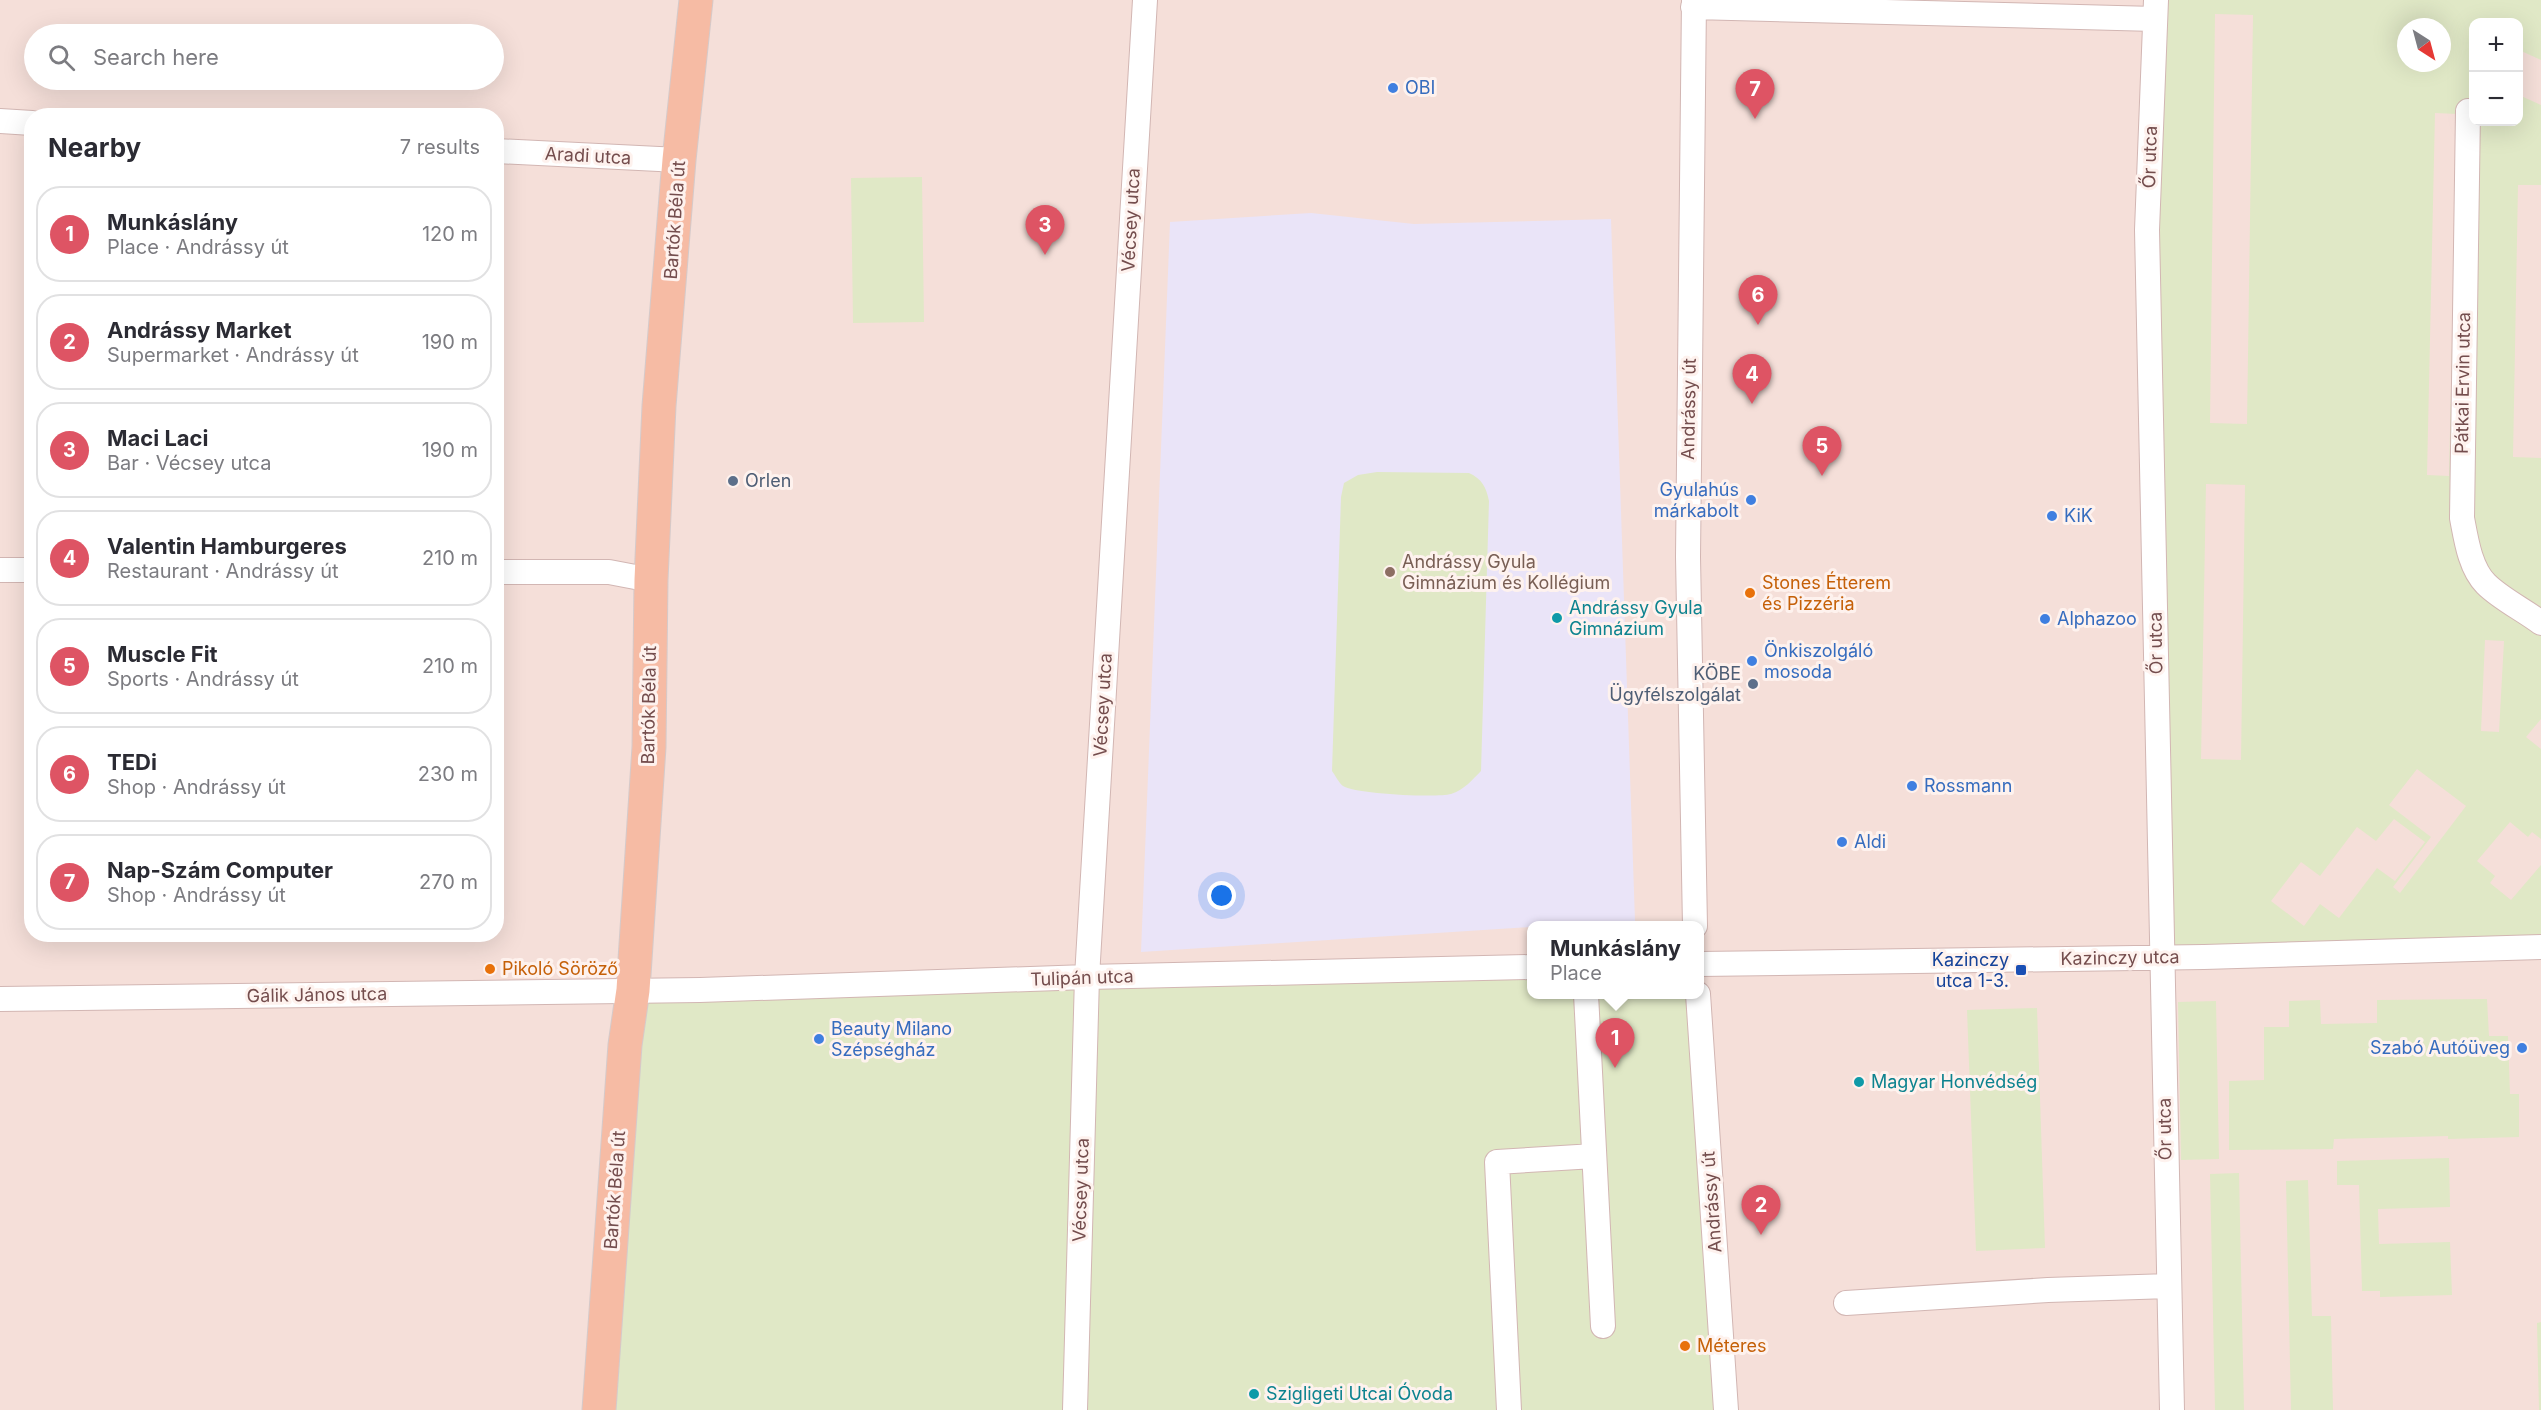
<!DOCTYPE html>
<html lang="en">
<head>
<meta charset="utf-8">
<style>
  :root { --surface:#fff; --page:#f2f2f3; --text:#2b2b33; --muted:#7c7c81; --line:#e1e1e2; --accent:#de5464 }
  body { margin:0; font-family:Inter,sans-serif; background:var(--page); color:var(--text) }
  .controls { position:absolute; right:18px; top:18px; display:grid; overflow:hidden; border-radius:12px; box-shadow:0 6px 24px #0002 }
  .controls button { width:54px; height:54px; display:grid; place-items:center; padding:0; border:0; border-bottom:2px solid var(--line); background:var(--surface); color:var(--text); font:30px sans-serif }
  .compass { position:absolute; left:2397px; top:18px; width:54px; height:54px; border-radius:50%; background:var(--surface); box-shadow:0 6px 24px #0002; rotate:144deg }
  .you { position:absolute; left:1222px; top:896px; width:21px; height:21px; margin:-15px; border:4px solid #fff; border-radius:50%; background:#1a73e8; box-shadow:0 0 0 9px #1a73e833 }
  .badge { display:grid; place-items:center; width:39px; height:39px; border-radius:50%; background:var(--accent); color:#fff; font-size:20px; font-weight:700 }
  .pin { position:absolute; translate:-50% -50px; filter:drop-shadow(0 2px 3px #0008) }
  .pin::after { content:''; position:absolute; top:32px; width:21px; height:18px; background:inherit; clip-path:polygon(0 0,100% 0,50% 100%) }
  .popup { position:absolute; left:1527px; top:921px; width:177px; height:78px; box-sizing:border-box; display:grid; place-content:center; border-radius:12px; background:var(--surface); filter:drop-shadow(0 2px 4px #0005); font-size:20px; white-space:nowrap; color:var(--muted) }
  .popup b { font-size:22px; color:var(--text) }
  .popup::after { content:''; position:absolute; left:50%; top:100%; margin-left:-12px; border:12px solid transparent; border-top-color:var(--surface) }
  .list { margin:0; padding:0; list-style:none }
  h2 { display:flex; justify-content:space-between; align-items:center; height:78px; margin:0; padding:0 24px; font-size:26px }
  h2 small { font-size:20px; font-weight:400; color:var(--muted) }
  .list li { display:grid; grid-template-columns:39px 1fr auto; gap:18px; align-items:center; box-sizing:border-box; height:96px; margin:0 12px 12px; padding:0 12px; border:2px solid var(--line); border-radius:24px }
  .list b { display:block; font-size:22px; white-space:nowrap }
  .list p { margin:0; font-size:20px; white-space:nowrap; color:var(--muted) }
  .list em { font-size:20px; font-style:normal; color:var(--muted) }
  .icon { flex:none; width:33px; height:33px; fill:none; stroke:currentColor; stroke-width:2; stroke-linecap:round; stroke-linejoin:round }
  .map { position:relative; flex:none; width:2541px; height:1410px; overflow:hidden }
  .search { position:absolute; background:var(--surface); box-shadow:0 6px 24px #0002; left:24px; top:24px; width:480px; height:66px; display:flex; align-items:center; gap:15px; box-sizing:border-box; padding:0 21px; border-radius:33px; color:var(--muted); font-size:22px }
  .panel { position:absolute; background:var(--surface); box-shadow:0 6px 24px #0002; left:24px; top:108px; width:480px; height:834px; border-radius:24px }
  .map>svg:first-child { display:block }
  .residential { fill:#f5dfd9; fill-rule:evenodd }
  .education { fill:#eae4f8 }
  .green { fill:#e0e8c6; fill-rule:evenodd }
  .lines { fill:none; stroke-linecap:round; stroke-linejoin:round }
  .street-casing { stroke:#d2b6b3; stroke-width:26 }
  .primary-casing { stroke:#d5caca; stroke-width:35 }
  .street { stroke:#fff; stroke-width:24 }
  .primary { stroke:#f6bba4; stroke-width:33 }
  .shop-dot { fill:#3f7fe0; stroke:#fef2ee; stroke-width:2 }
  .service-dot { fill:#5c6f8a; stroke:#fef2ee; stroke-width:2 }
  .education-dot { fill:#8d6e63; stroke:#fef2ee; stroke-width:2 }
  .food-dot { fill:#e8710a; stroke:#fef2ee; stroke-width:2 }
  .culture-dot { fill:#0f9aa8; stroke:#fef2ee; stroke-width:2 }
  .transit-dot { fill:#1a4fb4; stroke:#fef2ee; stroke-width:2 }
  .labels { text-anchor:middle; stroke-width:6; stroke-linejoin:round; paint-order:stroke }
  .shop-label { font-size:18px; fill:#366cbe; stroke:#fef2ee; text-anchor:start }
  .street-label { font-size:18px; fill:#744d4d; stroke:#fef2ee }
  .service-label { font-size:18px; fill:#4e5e75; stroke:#fef2ee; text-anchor:start }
  .education-label { font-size:18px; fill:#785e54; stroke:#fef2ee; text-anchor:start }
  .food-label { font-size:18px; fill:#c56008; stroke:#fef2ee; text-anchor:start }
  .culture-label { font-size:18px; fill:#0d838f; stroke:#fef2ee; text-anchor:start }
  .transit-label { font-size:18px; fill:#164399; stroke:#fef2ee; text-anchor:end }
</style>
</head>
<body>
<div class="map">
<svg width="2541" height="1410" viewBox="0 0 2541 1410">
  <rect width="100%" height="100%" fill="#fbede8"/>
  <path class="residential" d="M0 0H2541V1410H0ZM2474 22H2518V122H2474ZM2406 27H2442V63H2406ZM34 34H494V80H34ZM32 116H496V934H32ZM1531 926H1699V994H1531Z"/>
  <path class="education" d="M1311 213 1414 224 1611 219 1635 921 1531 926V927L1141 952 1170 222Z"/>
  <path class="green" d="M2159 0H2541V60L2519 50 2518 22H2474V122H2518L2519 95 2541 105V185H2518L2513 457 2541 458V719L2526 737 2541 749V839L2532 832 2528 837 2510 822 2477 861 2495 876 2490 883 2511 900 2541 865V944L2165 955 2158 752ZM2215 14 2253 15 2247 424 2210 423ZM2406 27H2442V63H2406ZM2435 113 2457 114 2449 476 2427 475ZM2206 484 2245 485 2241 760 2201 759ZM2485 640 2504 641 2499 732 2481 731ZM2417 769 2466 806 2400 893 2393 887 2431 837 2389 805ZM2394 819 2425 842 2395 881 2377 868 2339 918 2320 904 2304 926 2271 901 2301 862 2320 876 2357 827 2376 841Z
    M922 177 924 322 853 323 851 178Z
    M1377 472 1469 473C1482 479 1486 487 1489 501L1481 771C1472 780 1464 790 1451 794 1437 798 1354 794 1343 786 1339 783 1335 775 1332 771L1341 497 1344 483 1358 475Z
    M1531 971V994L1694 995 1722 1410H608L642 994Z
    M2487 999 2489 1036H2508L2510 1094H2519V1137L2448 1139V1136L2334 1139 2333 1149 2229 1150V1081L2264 1080V1027H2289V1001L2320 1000 2321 1024 2377 1023V1000Z
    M2216 1001 2219 1159 2181 1160 2178 1002Z
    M2037 1008 2045 1248 1976 1251 1967 1010Z
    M2449 1158 2450 1207 2378 1209 2379 1244 2450 1242 2452 1295 2380 1297V1291H2362L2359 1185H2337V1161Z
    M2239 1173 2244 1410H2215L2210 1174Z
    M2308 1180 2312 1316H2331L2333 1410H2291L2286 1181Z
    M2541 1322V1410H2539L2537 1323Z"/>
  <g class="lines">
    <g class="street-casing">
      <path id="street" d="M1694 0 1688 557 1695 926
        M2156 0 2147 230 2172 1410
        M1693 7 2155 19
        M2468 111 2462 518C2466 539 2470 568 2486 584 2501 599 2524 610 2541 623
        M0 121 32 123
        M496 151 679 160
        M0 570H32
        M496 572H609L651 580
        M1699 964 2204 957 2541 947
        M1586 994 1603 1326
        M1698 994 1726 1410
        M0 999 700 990 1087 977 1531 967
        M1846 1303 2048 1290 2169 1286
        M1075 1410 1087 977 1145 0
        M1509 1410 1497 1162 1594 1156"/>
    </g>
    <g class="primary-casing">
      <path id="primary" d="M599 1410 625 1045 633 990 649 747 651 580 659 406 679 160 696 0"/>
    </g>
    <use href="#street" class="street"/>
    <use href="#primary" class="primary"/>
  </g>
  <g class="shop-dot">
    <circle cx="1393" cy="88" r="6"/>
    <circle cx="1751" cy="500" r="6"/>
    <circle cx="2052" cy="516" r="6"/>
    <circle cx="2045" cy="619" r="6"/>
    <circle cx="1752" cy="661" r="6"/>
    <circle cx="1912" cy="786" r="6"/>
    <circle cx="1842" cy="842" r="6"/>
    <circle cx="819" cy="1039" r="6"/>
    <circle cx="2522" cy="1048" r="6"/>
  </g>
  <g class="service-dot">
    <circle cx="733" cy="481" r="6"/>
    <circle cx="1753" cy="684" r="6"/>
  </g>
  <circle class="education-dot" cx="1390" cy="572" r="6"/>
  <g class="food-dot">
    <circle cx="1750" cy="593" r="6"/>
    <circle cx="490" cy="969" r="6"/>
    <circle cx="1685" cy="1346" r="6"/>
  </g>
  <g class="culture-dot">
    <circle cx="1557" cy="618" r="6"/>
    <circle cx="1859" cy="1082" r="6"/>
    <circle cx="1254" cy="1394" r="6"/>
  </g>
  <rect class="transit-dot" x="2015" y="964" width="12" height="12" rx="3"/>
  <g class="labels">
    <g class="shop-label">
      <text x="1405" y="94">OBI</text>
      <text x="1739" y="496" text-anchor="end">Gyulahús<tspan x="1739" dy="21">márkabolt</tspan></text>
      <text x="2064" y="522">KiK</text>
      <text x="2057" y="625">Alphazoo</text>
      <text x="1764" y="657">Önkiszolgáló<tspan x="1764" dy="21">mosoda</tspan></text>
      <text x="1924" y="792">Rossmann</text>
      <text x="1854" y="848">Aldi</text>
      <text x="831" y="1035">Beauty Milano<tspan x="831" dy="21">Szépségház</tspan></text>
      <text x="2510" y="1054" text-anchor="end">Szabó Autóüveg</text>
    </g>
    <g class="street-label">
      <text transform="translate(588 156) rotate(3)" y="6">Aradi utca</text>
      <text transform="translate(2150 157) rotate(-88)" y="6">Őr utca</text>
      <text transform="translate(675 220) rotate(-86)" y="6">Bartók Béla út</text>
      <text transform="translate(1131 220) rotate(-87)" y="6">Vécsey utca</text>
      <text transform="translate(2463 383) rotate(-89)" y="6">Pátkai Ervin utca</text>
      <text transform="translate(1689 409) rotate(-89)" y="6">Andrássy út</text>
      <text transform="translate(2156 643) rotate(-91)" y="6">Őr utca</text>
      <text transform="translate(649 705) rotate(-89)" y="6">Bartók Béla út</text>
      <text transform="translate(1103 705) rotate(-87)" y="6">Vécsey utca</text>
      <text transform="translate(2120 958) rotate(-1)" y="6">Kazinczy utca</text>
      <text transform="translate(1082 978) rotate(-2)" y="6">Tulipán utca</text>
      <text transform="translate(317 995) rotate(-1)" y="6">Gálik János utca</text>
      <text transform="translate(2165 1129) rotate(-91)" y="6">Őr utca</text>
      <text transform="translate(615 1190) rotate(-86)" y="6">Bartók Béla út</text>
      <text transform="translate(1081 1190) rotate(-88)" y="6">Vécsey utca</text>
      <text transform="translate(1712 1202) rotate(-94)" y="6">Andrássy út</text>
    </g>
    <g class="service-label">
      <text x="745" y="487">Orlen</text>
      <text x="1741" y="680" text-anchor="end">KÖBE<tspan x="1741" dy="21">Ügyfélszolgálat</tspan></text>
    </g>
    <g class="education-label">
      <text x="1402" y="568">Andrássy Gyula<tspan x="1402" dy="21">Gimnázium és Kollégium</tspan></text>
    </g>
    <g class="food-label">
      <text x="1762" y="589">Stones Étterem<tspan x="1762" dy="21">és Pizzéria</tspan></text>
      <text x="502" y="975">Pikoló Söröző</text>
      <text x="1697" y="1352">Méteres</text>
    </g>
    <g class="culture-label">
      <text x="1569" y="614">Andrássy Gyula<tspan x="1569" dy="21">Gimnázium</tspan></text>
      <text x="1871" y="1088">Magyar Honvédség</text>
      <text x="1266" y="1400">Szigligeti Utcai Óvoda</text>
    </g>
    <g class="transit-label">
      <text x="2009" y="966">Kazinczy<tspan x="2009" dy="21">utca 1-3.</tspan></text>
    </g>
  </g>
</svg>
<div class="controls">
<button>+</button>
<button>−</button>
</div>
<svg class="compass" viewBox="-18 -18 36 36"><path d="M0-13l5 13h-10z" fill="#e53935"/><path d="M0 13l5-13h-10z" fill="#7c7c81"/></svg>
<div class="you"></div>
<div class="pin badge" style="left:1615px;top:1068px">1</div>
<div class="popup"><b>Munkáslány</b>Place</div>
<div class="pin badge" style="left:1761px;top:1235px">2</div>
<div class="pin badge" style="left:1045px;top:255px">3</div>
<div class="pin badge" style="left:1752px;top:404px">4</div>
<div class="pin badge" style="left:1822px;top:476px">5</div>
<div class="pin badge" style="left:1758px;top:325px">6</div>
<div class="pin badge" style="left:1755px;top:119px">7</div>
<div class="search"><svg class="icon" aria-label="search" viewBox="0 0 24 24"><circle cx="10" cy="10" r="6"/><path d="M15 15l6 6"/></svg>Search here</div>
<section class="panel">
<h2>Nearby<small>7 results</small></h2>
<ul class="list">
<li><span class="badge">1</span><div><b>Munkáslány</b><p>Place · Andrássy út</p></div><em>120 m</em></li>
<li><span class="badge">2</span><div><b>Andrássy Market</b><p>Supermarket · Andrássy út</p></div><em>190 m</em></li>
<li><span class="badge">3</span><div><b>Maci Laci</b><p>Bar · Vécsey utca</p></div><em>190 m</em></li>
<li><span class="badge">4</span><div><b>Valentin Hamburgeres</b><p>Restaurant · Andrássy út</p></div><em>210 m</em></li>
<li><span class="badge">5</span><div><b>Muscle Fit</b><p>Sports · Andrássy út</p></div><em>210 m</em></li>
<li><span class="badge">6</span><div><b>TEDi</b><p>Shop · Andrássy út</p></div><em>230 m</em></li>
<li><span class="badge">7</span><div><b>Nap-Szám Computer</b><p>Shop · Andrássy út</p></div><em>270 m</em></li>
</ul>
</section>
</div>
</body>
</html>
